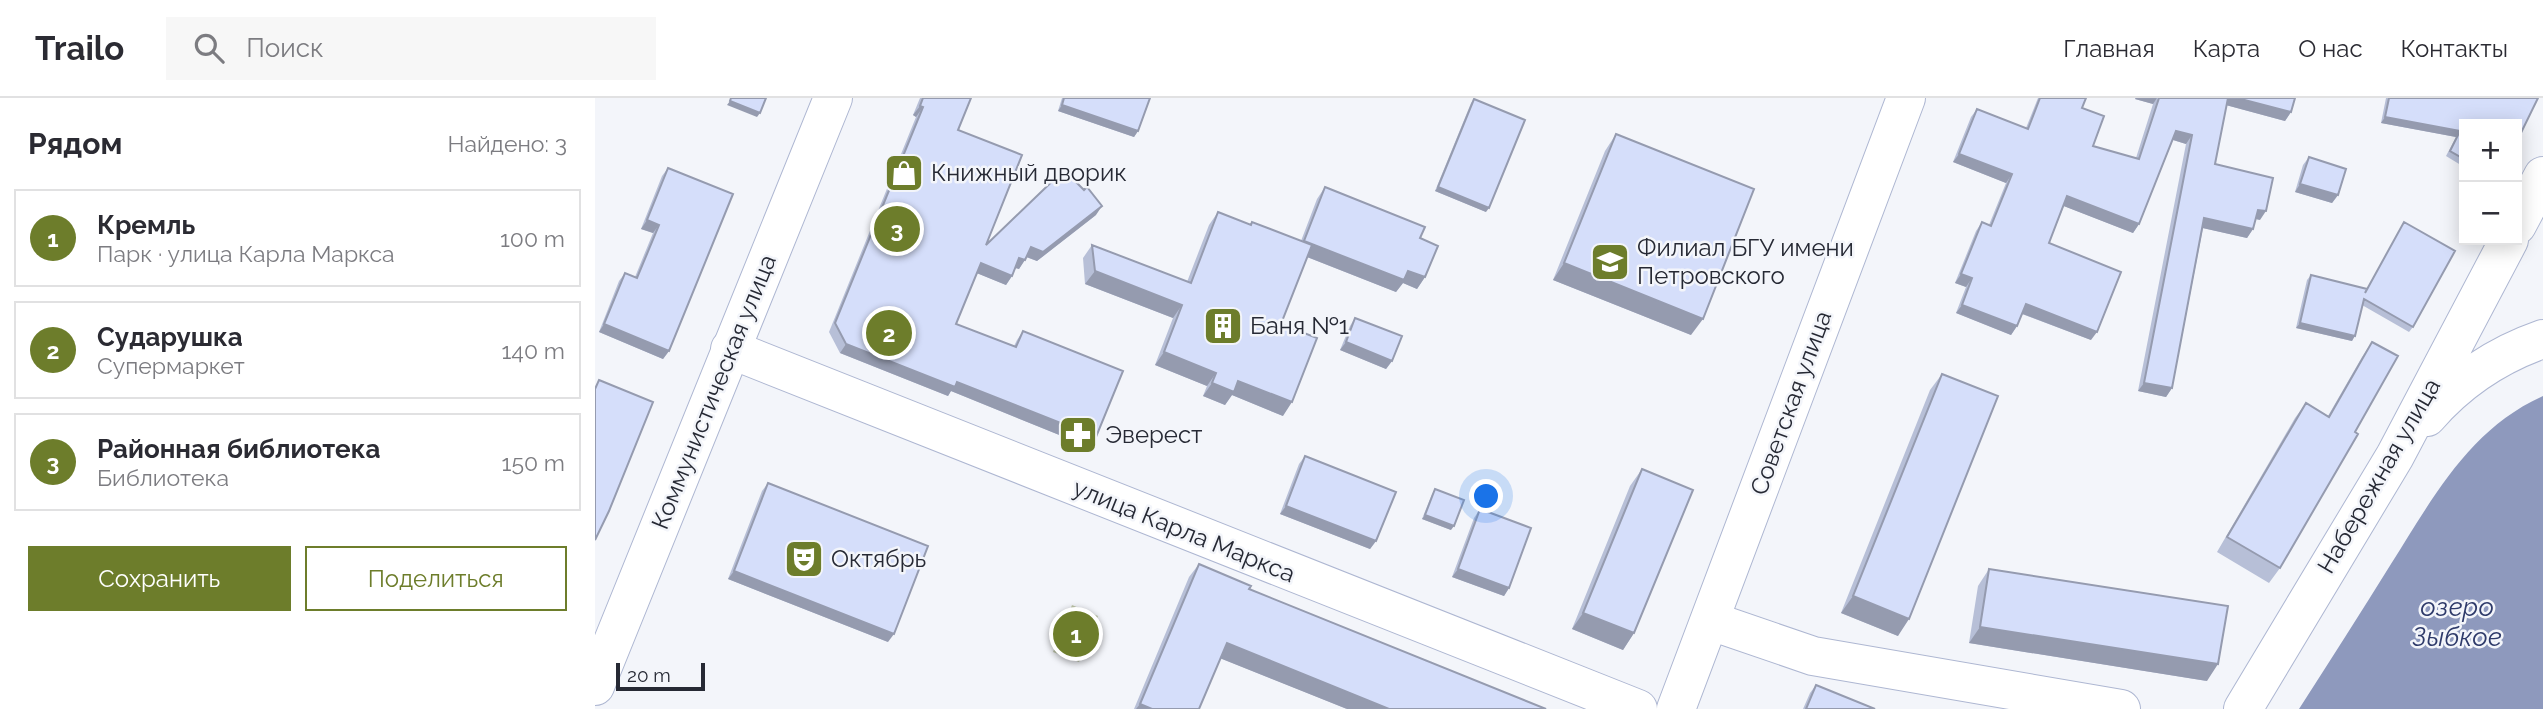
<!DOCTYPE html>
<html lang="ru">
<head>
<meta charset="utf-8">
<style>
  :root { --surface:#fff; --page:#f7f7f7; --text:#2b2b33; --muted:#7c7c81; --line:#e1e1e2; --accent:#6d7d2b }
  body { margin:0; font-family:Raleway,sans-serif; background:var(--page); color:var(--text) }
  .controls { position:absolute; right:21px; top:21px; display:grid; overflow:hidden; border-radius:0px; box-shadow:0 4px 18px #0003 }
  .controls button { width:63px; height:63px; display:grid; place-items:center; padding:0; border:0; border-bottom:2px solid var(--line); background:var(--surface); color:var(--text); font:35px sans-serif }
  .scale { position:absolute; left:21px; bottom:18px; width:89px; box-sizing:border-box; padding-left:7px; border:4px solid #262934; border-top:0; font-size:19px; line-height:24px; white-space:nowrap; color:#262934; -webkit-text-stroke:5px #f3f5fa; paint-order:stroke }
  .you { position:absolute; left:892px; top:399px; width:24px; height:24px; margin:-18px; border:5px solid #fff; border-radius:50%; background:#1a73e8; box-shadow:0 0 0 10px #1a73e833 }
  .badge { display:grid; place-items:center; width:46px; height:46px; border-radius:50%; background:var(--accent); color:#fff; font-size:23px; font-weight:700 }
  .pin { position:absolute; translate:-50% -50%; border:4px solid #fff; box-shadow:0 2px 7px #0006 }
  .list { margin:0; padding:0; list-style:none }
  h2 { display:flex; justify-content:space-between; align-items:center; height:91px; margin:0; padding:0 28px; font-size:30px }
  h2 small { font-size:23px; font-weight:400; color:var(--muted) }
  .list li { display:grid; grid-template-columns:46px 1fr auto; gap:21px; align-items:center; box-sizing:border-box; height:98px; margin:0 14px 14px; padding:0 14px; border:2px solid var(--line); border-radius:0px }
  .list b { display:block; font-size:26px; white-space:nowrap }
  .list p { margin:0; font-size:23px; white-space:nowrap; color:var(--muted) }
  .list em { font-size:23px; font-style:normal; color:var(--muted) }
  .actions { display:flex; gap:14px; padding:21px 28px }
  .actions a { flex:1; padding:16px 0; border:2px solid var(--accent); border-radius:0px; text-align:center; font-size:24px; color:var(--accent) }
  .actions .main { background:var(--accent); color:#fff }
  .icon { flex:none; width:38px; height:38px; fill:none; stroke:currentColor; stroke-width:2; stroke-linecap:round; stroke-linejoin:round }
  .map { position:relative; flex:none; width:1948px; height:611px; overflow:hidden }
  header { display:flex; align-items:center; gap:42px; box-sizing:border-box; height:98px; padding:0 35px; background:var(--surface); border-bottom:2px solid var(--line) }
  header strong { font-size:33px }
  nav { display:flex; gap:38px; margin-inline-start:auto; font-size:24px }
  .search { width:490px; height:63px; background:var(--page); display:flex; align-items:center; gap:18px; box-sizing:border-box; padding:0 24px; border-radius:0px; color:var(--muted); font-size:26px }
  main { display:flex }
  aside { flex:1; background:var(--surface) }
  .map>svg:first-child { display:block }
  .green { fill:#c1c9ab }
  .water { fill:#8e99bd }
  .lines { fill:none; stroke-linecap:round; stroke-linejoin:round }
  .minor-casing { stroke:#aeb7d2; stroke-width:40 }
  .major-casing { stroke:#aeb7d2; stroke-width:40 }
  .minor { stroke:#fff; stroke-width:38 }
  .major { stroke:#fff; stroke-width:38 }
  .wall { fill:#b7bfd7 }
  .shaded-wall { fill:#959baf }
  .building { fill:#d5defa; stroke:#959baf; stroke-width:2 }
  .labels { text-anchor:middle; stroke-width:5; stroke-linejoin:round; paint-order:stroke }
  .poi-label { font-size:24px; fill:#262934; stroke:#f3f5fa; text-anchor:start }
  .street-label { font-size:24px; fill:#262934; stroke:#f3f5fa }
  .water-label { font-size:26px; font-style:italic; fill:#2e3a6a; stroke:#f3f5fa }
</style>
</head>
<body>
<header>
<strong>Trailo</strong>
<div class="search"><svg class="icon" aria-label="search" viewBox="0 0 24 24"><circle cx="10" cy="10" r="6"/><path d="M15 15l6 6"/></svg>Поиск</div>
<nav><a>Главная</a><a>Карта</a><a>О нас</a><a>Контакты</a></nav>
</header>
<main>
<aside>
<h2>Рядом<small>Найдено: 3</small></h2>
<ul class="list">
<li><span class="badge">1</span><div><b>Кремль</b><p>Парк · улица Карла Маркса</p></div><em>100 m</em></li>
<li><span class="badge">2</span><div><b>Сударушка</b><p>Супермаркет</p></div><em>140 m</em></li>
<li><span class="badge">3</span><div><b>Районная библиотека</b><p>Библиотека</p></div><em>150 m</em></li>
</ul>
<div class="actions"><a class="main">Сохранить</a><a>Поделиться</a></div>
</aside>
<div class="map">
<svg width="1948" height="611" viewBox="0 0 1948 611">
  <rect width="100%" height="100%" fill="#f3f5fa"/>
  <path class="green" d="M477 507 503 518 484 564 458 554Z"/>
  <path class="water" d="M1948 298V611H1704C1735 563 1766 514 1796 466 1838 400 1874 331 1948 298Z"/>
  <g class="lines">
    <g class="minor-casing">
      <path id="minor" d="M1922 127 1948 78
        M135 251 1043 611
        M1832 319C1864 282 1902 257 1948 241
        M1116 523 1218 558 1526 611
        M1648 611 1800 358 1914 142"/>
    </g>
    <g class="major-casing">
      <path id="major" d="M0 588 238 0
        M1081 611 1311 0"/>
    </g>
    <use href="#minor" class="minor"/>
    <use href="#major" class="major"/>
  </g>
  <path class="wall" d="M325 0H376L363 32 391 147 501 117 442 163 431 159 424 171 420 170 417 178 411 187 382 175 361 226 419 248 422 242 428 233 501 339 494 349 356 293 353 298 245 255 234 234 321 19 318 17Z
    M467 0H555L543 33 539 39 463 13Z
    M1443 0H1491L1487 10 1498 48 1541 60 1558 6 1540 1V0H1700L1696 14 1690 23 1631 7 1620 66 1665 122 1661 121 1658 131 1652 140 1608 130 1577 290 1571 299 1543 293 1591 46 1578 42 1544 126 1538 135 1469 108 1454 145 1496 242 1427 216 1422 228 1416 237 1361 215 1371 189 1360 185 1381 133 1387 124 1394 127 1411 85 1358 64 1376 19 1382 11 1431 30Z
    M1791 0H1943L1869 26V69L1851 58 1861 39 1786 25Z
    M879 1 891 114 840 93 876 5Z
    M1021 36 1096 237 958 182 1010 53Z
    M1714 59 1743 97 1737 105 1700 94 1708 67Z
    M73 70 74 253 68 261 4 234 24 183 30 175 40 179 58 135 46 131 67 78Z
    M730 89 825 140 830 179 822 191 808 185 801 194 712 159 686 226 688 318 637 297 630 307 608 298 612 288 560 267 578 220 490 186 488 160 497 147 592 184 614 127 623 114 655 127 657 124 706 143 722 101Z
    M1809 124 1818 229 1814 234 1767 207 1757 243 1701 230 1712 182 1716 177 1771 193Z
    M760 220 797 263 791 271 745 252 755 228Z
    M1777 244 1760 334 1685 470 1674 485 1622 454 1700 320 1711 305 1733 318 1767 259Z
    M1347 276 1303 538 1246 515 1335 292Z
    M710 358 781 443 775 451 685 416 704 366Z
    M1047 371 1039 535 1028 552 977 531 1035 388Z
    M173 385 293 544 133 481 167 393Z
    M840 391 856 432 827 421 837 396Z
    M885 411 914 490 909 498 857 479 879 420Z
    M604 466 654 491 752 611 625 560 604 611H539L594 479Z
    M1394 471 1612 583 1374 545 1383 488Z
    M1221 587 1280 611H1208L1215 595Z"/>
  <path class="shaded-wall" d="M1541 0H1562L1558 6 1540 1Z
    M1631 0H1642L1696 14 1690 23 1627 6Z
    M135 3 165 15 162 19 132 7Z
    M467 7 543 33 539 39 463 13Z
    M325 8 328 9 321 19 318 17Z
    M1790 19 1865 33 1861 39 1786 25Z
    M1581 33 1597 37 1591 46 1575 41Z
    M1364 56 1417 76 1411 85 1358 64Z
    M1705 86 1743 97 1737 105 1700 94Z
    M843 89 894 110 891 114 840 93Z
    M1472 98 1544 126 1538 135 1466 107Z
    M507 108 501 117 442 163 429 158 436 149Z
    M1663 112 1671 113 1665 122 1657 120Z
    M1609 120 1658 131 1652 140 1603 129Z
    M52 122 64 127 58 135 46 131Z
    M709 143 813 173 830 179 822 191 808 185 801 194 702 155Z
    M424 160 430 162 424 171 418 169Z
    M386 165 417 178 411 187 379 174Z
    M969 165 1108 221 1096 237 958 182Z
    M500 173 587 207 578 220 490 186Z
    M1366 176 1377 180 1371 189 1360 185Z
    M1431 206 1502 234 1496 242 1425 215Z
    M1367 207 1422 228 1416 237 1361 215Z
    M1705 225 1760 238 1757 243 1701 230Z
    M9 226 74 253 68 261 4 234Z
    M751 244 797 263 791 271 745 252Z
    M251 246 362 284 501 339 494 349 356 293 353 298 245 255Z
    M569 254 621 275 612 288 560 267Z
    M643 283 697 304 688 318 637 297 630 307 608 298 617 285Z
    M1549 285 1577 290 1571 299 1543 293Z
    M691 408 781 443 775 451 685 416Z
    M830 417 859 428 856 432 827 421Z
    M863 471 914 490 909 498 857 479Z
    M139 473 299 536 293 544 133 481Z
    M1258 498 1314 521 1303 538 1246 515Z
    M988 515 1039 535 1028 552 977 531Z
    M1385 529 1623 566 1612 583 1374 545Z
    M632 545 794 611H752L622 559Z
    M545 606 557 611H541Z"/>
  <path class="building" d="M136 0H171L165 15 135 3Z
    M328 0H376L363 32 427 57 391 147 469 72 489 92 492 89 507 108 448 154 436 149 430 162 424 160 417 178 386 165 361 226 421 249 428 233 528 273 501 339 362 284 360 289 251 246 240 225 328 9 325 8Z
    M469 0H555L543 33 467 7Z
    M1445 0H1491L1487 10 1509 18 1498 48 1544 61 1564 0H1633L1620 66 1678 80 1671 113 1663 112 1658 131 1609 120 1577 290 1549 285 1597 37 1581 33 1544 126 1472 98 1454 145 1526 174 1502 234 1431 206 1422 228 1367 207 1377 180 1366 176 1387 124 1396 128 1417 76 1364 56 1382 11 1433 31Z
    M1642 0H1700L1696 14Z
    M1794 0H1943L1922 43V26H1869V61L1855 53 1865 33 1790 19Z
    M879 1 930 22 894 110 843 89Z
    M1021 36 1159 91 1108 221 969 165Z
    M1714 59 1751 71 1743 97 1705 86Z
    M73 70 138 96 74 253 9 226 30 175 42 180 64 127 52 122Z
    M730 89 830 129 825 140 843 148 830 179 813 173 809 182 709 143Z
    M623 114 656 127 657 124 717 147 686 226 722 240 697 304 643 283 639 294 617 285 621 275 569 254 587 207 500 173 497 147 596 185Z
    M1809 124 1860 153 1818 229 1769 201 1760 238 1705 225 1716 177 1772 191 1770 195Z
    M760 220 807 238 797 263 751 244Z
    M1777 244 1803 258 1760 334 1763 336 1685 470 1632 439 1711 305 1734 319Z
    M1347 276 1403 298 1314 521 1258 498Z
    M4 282 58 304 14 413 0 442V291Z
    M710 358 801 394 781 443 691 408Z
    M1047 371 1098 392 1039 535 988 515Z
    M173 385 333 448 299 536 139 473Z
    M840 391 869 402 859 428 830 417Z
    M885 411 936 430 914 490 863 471Z
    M604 466 656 488 654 491 951 611H794L632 545 604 611H557L545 606Z
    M1394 471 1633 508 1623 566 1385 529Z
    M1221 587 1280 611H1211Z"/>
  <defs>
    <g id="shop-square" transform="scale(2.0125)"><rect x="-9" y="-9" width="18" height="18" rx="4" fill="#6d7d2b" stroke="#f3f5fa"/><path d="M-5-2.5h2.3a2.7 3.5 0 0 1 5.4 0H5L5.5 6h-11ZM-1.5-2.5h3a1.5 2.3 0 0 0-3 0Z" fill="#fff"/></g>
    <g id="university-square" transform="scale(2.0125)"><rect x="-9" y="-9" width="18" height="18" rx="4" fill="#6d7d2b" stroke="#f3f5fa"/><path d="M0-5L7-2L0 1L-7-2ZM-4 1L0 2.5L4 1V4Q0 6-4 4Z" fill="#fff"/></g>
    <g id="building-square" transform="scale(2.0125)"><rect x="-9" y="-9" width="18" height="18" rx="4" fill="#6d7d2b" stroke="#f3f5fa"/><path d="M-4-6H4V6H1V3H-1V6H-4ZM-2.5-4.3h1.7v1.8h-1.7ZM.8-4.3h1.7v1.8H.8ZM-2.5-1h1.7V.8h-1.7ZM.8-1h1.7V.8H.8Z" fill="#fff"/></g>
    <g id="pharmacy-square" transform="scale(2.0125)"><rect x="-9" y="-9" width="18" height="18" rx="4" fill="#6d7d2b" stroke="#f3f5fa"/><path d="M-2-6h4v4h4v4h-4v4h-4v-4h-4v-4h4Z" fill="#fff"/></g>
    <g id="theatre-square" transform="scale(2.0125)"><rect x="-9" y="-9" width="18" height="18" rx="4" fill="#6d7d2b" stroke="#f3f5fa"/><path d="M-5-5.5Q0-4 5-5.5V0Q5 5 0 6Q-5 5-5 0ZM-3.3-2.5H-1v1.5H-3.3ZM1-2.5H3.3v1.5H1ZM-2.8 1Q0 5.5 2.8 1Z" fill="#fff"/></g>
  </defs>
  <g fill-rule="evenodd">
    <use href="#shop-square" x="309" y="75"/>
    <use href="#university-square" x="1015" y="164"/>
    <use href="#building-square" x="628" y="228"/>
    <use href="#pharmacy-square" x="483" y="337"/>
    <use href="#theatre-square" x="209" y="461"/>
  </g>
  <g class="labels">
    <g class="poi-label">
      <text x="336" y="83">Книжный дворик</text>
      <text x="1042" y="158">Филиал БГУ имени<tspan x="1042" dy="28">Петровского</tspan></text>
      <text x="655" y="236">Баня №1</text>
      <text x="510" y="345">Эверест</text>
      <text x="236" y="469">Октябрь</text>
    </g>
    <g class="street-label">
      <text transform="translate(119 294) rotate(-68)" y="8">Коммунистическая улица</text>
      <text transform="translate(1196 305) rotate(-70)" y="8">Советская улица</text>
      <text transform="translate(1784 378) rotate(-60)" y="8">Набережная улица</text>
      <text transform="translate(589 433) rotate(22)" y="8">улица Карла Маркса</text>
    </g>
    <g class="water-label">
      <text x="1862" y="518">озеро<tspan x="1862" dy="30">Зыбкое</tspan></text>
    </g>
  </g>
</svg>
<div class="controls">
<button>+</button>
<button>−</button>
</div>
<div class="scale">20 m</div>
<div class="you"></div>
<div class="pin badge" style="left:481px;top:536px">1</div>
<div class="pin badge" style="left:294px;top:235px">2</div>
<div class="pin badge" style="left:302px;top:131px">3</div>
</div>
</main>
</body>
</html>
